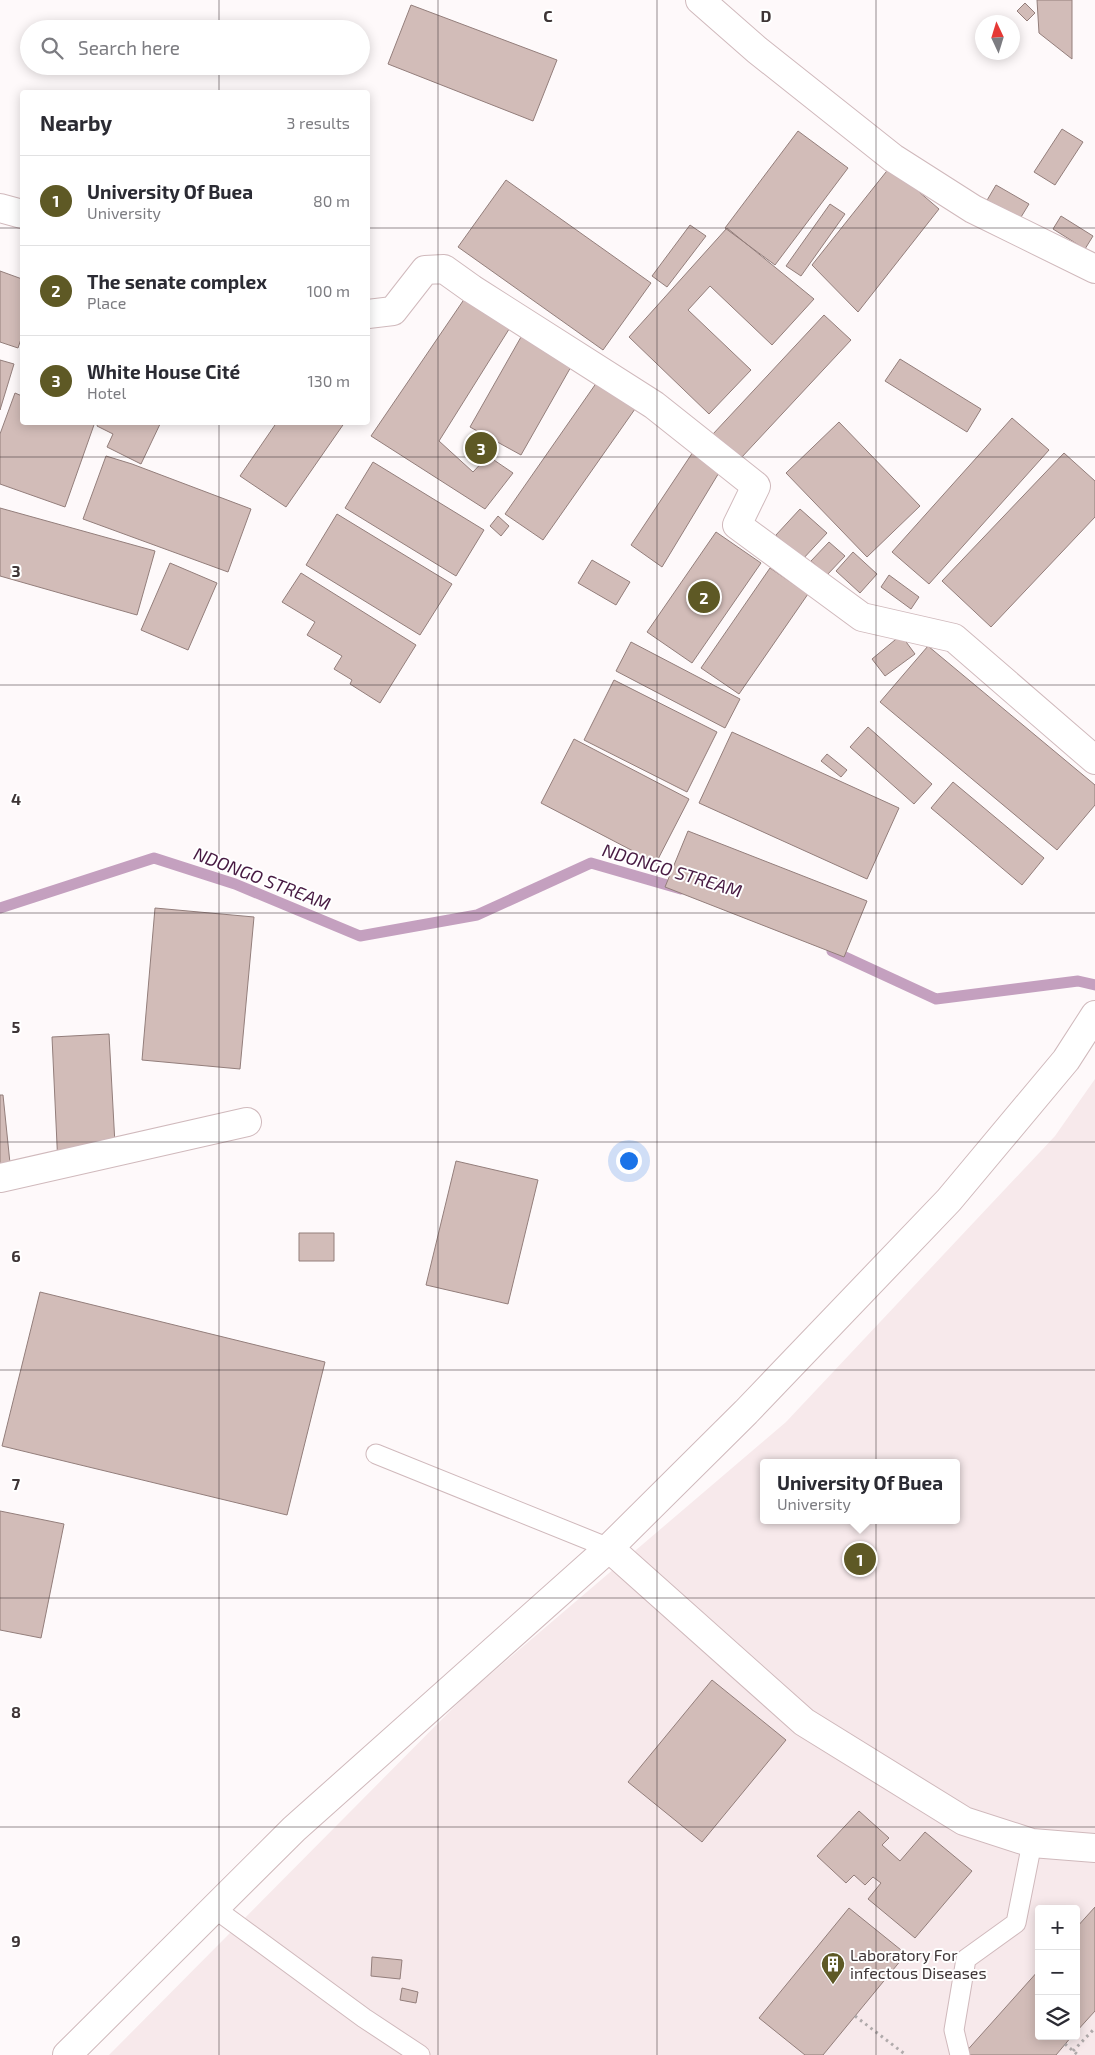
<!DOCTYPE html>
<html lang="en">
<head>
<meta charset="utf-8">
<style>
  :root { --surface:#fff; --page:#f7f7f7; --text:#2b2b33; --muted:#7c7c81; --line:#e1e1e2; --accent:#5e5925 }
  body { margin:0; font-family:"Exo 2",sans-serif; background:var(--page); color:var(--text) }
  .controls { position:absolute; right:15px; bottom:15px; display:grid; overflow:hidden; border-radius:5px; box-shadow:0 2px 12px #0003 }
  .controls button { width:45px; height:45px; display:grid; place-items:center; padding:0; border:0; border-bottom:1px solid var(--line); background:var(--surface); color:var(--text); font:25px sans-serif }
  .compass { position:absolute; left:975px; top:15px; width:45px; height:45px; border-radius:50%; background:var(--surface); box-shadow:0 2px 12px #0003; rotate:356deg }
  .you { position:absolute; left:628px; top:1160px; width:18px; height:18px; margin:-12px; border:4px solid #fff; border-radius:50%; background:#1a73e8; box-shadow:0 0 0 8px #1a73e833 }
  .badge { display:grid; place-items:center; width:32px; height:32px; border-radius:50%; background:var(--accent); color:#fff; font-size:16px; font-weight:700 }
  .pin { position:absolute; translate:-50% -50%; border:2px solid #fff; box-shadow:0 1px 5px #0006 }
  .popup { position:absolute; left:760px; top:1459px; width:200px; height:65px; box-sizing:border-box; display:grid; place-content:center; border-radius:5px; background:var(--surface); filter:drop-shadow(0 1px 4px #0005); font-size:16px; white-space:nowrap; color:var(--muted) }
  .popup b { font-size:19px; color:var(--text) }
  .popup::after { content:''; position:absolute; left:50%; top:100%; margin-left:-10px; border:10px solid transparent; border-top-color:var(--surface) }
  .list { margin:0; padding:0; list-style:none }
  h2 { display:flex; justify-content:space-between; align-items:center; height:65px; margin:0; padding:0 20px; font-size:21px }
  h2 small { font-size:16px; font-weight:400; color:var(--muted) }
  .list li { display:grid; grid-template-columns:32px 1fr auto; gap:15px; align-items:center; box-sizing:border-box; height:90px; padding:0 20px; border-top:1px solid var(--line) }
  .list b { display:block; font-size:19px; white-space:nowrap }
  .list p { margin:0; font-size:16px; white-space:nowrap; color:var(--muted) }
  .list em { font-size:16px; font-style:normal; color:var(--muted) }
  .icon { flex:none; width:28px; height:28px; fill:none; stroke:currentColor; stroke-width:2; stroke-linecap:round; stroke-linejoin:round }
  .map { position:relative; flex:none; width:1095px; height:2055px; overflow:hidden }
  .search { position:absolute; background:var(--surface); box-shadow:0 2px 12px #0003; left:20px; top:20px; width:350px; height:55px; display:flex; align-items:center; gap:12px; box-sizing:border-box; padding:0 18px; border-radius:28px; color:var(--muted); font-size:19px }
  .panel { position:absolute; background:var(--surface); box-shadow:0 2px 12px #0003; left:20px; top:90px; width:350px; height:335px; border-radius:5px }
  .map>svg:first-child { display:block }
  .built { fill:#f7e9eb; fill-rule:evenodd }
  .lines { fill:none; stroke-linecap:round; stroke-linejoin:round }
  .stream { stroke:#c4a0bf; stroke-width:11 }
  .building { fill:#d2bcb8; stroke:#937e7b }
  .lane-casing { stroke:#d0b9bc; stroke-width:21 }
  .street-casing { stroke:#d0b9bc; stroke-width:30 }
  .secondary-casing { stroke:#d0b9bc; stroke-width:30 }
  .path { stroke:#b0aaab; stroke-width:3; stroke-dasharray:2.5 4; stroke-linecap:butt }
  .lane { stroke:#fff; stroke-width:19 }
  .street { stroke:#fff; stroke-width:28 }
  .secondary { stroke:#fff; stroke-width:28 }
  .grid { fill:none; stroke:#3e3536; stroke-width:1; stroke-opacity:0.55 }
  .labels { text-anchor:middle; stroke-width:4; stroke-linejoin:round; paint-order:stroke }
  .poi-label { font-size:16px; fill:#3e3536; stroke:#fff; text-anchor:start }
  .water-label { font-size:18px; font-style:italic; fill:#471a42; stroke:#fff }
  .grid-label { font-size:16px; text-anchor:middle; font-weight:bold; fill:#3e3536; stroke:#fff; stroke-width:4; stroke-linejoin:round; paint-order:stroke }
</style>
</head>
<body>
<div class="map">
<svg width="1095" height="2055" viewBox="0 0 1095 2055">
  <rect width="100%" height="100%" fill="#fef9fa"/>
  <path class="built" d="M1095 1079V2055H109L465 1696 786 1422 1055 1136ZM764 1463H956V1520H764ZM1039 1909H1076V2036H1039Z"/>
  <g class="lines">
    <path class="stream" d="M0 908 154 858 235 884 360 936 477 915 591 863 681 889
      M832 951 936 999 1078 981 1095 985"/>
  </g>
  <path class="building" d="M1037 0H1072V59L1039 33Z
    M1025 3 1035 13 1027 21 1017 11Z
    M411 5 557 60 533 121 388 64Z
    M1062 129 1083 142 1055 185 1034 172Z
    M798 131 848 168 775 265 725 228Z
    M890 167 939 209 858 312 812 265Z
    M506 180 651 283 603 350 458 247Z
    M996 185 1029 204 1018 222 986 202Z
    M830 204 845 214 801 276 786 266Z
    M1061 216 1093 236 1085 249 1053 229Z
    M690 225 706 236 667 287 652 276Z
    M727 228 814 299 772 345 710 286 688 310 751 370 709 414 629 337Z
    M0 271 22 279V336L18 348 0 342Z
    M465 298 511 326 439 441 473 472 488 456 513 473 485 509 371 436Z
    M824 315 851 340 741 458 713 434Z
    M521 337 572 365 521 455 470 427Z
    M900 359 981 409 967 432 885 381Z
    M0 360 14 364 0 410Z
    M597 382 635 409 543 540 505 514Z
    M15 393 22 396V422H95L65 507 0 484V434Z
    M1012 418 1049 450 929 584 892 552Z
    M98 422H161L141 464 107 447 113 434 97 426Z
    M277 422H345L286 507 240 476Z
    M839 422 920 506 867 557 786 473Z
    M693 452 720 471 662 567 631 545Z
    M1064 453 1095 481V517L991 627 942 581Z
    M106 456 132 464 251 509 228 572 83 519Z
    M373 462 484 530 456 576 345 508Z
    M0 508 155 551 137 615 0 576Z
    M800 509 827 533 802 560 776 535Z
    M337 514 452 584 420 635 306 565Z
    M498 516 509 526 501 536 490 526Z
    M716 532 761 563 692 663 647 632Z
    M829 542 845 556 827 575 811 561Z
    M853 552 877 574 860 593 836 571Z
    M592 560 630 582 616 605 578 583Z
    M170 563 217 583 188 650 141 630Z
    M770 568 808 594 739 694 701 668Z
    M301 573 416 645 380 703 350 684 352 680 334 669 342 656 307 635 315 622 282 602Z
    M889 575 919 597 911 609 881 587Z
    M901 635 915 654 885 676 872 659Z
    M631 642 740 699 725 728 616 671Z
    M928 646 1095 785V805L1057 850 880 702Z
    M614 680 717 732 687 792 584 740Z
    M868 727 932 784 914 804 850 747Z
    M732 732 899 808 867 879 699 803Z
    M574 739 689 799 656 863 541 803Z
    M827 754 847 770 841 777 821 761Z
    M953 782 1044 858 1022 885 931 808Z
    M688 831 867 901 844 957 665 887Z
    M155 908 254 917 240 1069 142 1060Z
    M109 1034 116 1163 58 1166 52 1037Z
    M0 1095H3L11 1173 0 1174Z
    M456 1161 538 1180 508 1304 426 1285Z
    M299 1233H334V1261H299Z
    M40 1292 325 1362 287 1515 2 1446Z
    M0 1511 64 1524 41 1638 0 1630Z
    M712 1680 786 1740 702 1842 628 1782Z
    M859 1811 889 1838 882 1845 900 1861 925 1832 972 1871 915 1938 868 1899 881 1883 873 1877 865 1885 854 1875 846 1883 817 1856Z
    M1095 1907V2011L1076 2032V1928Z
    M849 1908 906 1954 823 2055H805L759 2018Z
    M372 1957 402 1960 400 1979 371 1976Z
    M1039 1970V2036H1072L1056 2055H963Z
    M402 1988 418 1992 416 2003 400 2000Z"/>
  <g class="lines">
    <g class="lane-casing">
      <path id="lane" d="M376 1454 609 1548
        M214 1908 364 2018 420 2055
        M960 2055 954 2030 966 1959 1016 1923 1032 1843"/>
    </g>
    <g class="street-casing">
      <path id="street" d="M700 0 757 50 893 158 973 209 1095 269
        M0 208 22 214
        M368 314 393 311 425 270 444 269 472 289 654 405 756 486 737 525 862 617 954 638 1095 760
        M0 1178 247 1122
        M609 1548 804 1722 964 1821 1032 1843 1095 1848"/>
    </g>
    <g class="secondary-casing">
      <path id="secondary" d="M67 2055 294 1829 609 1548 746 1412 949 1200 1066 1060 1095 1015"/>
    </g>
    <path class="path" d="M855 2016 906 2055
      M1065 2044 1078 2055
      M1073 2051 1095 2028"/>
    <use href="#lane" class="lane"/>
    <use href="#street" class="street"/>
    <use href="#secondary" class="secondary"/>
  </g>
  <path class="grid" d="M219 0V29M438 0V2055M657 0V2055M876 0V2055M219 66V92M0 228H22M368 228H1095M219 422V2055M0 457H1095M0 685H1095M0 913H1095M0 1142H1095M0 1370H1095M0 1598H1095M0 1827H1095"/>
  <defs>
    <g id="building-pin" transform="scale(1.25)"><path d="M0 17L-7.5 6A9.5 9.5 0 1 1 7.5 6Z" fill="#5e5925" stroke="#fff"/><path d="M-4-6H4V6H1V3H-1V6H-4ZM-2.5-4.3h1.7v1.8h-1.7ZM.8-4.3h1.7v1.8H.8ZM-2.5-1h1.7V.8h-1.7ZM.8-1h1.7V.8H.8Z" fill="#fff"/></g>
  </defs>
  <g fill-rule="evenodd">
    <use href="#building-pin" x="833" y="1964"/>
  </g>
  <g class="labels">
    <g class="poi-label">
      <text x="850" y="1961">Laboratory For<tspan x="850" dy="18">infectous Diseases</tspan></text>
    </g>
    <g class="water-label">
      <text transform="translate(672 871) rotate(17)" y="6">NDONGO STREAM</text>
      <text transform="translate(262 879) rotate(21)" y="6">NDONGO STREAM</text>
    </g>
  </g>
  <g class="grid-label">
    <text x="548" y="22">C</text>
    <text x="766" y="22">D</text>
    <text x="16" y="577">3</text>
    <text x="16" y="805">4</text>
    <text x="16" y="1033">5</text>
    <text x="16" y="1262">6</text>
    <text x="16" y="1490">7</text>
    <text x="16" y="1718">8</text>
    <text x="16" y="1947">9</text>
  </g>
</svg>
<div class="controls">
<button>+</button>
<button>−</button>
<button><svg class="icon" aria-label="layers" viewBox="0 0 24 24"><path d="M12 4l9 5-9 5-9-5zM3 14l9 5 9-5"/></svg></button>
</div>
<svg class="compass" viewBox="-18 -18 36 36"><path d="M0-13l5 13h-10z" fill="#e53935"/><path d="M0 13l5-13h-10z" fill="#7c7c81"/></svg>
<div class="you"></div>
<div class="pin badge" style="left:860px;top:1559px">1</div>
<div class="popup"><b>University Of Buea</b>University</div>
<div class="pin badge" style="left:704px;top:597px">2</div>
<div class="pin badge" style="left:481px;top:448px">3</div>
<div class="search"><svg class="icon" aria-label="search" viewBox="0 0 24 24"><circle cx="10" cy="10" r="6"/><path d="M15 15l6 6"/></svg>Search here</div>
<section class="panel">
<h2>Nearby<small>3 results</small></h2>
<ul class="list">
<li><span class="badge">1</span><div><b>University Of Buea</b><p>University</p></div><em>80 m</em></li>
<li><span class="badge">2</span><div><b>The senate complex</b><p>Place</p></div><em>100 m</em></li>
<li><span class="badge">3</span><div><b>White House Cité</b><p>Hotel</p></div><em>130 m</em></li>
</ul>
</section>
</div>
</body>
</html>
